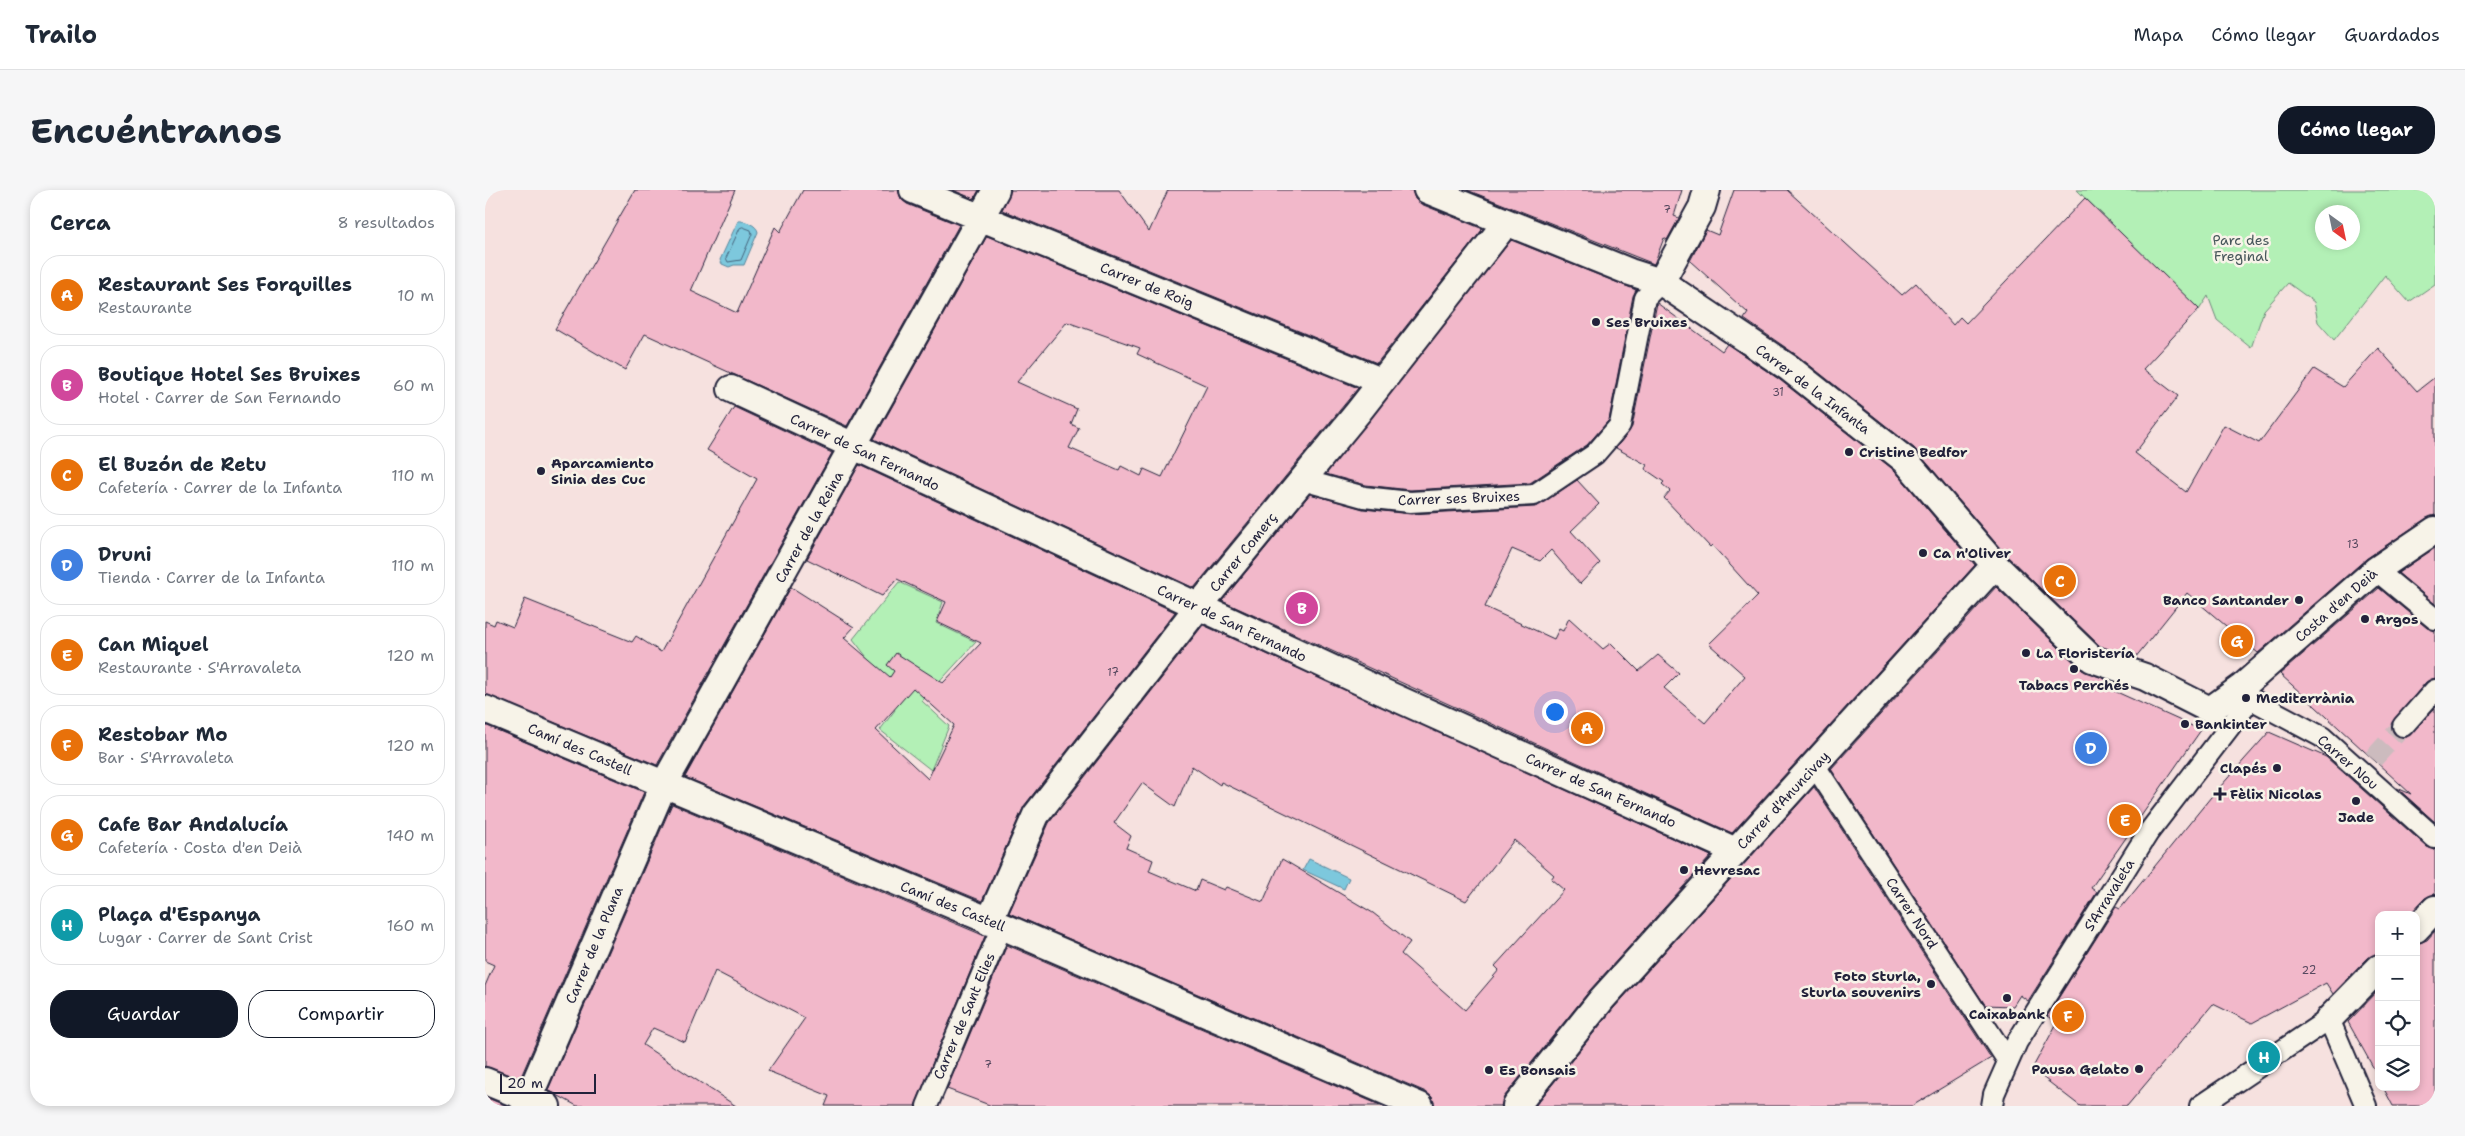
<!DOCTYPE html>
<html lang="es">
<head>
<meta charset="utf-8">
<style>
  :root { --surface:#fff; --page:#f6f6f7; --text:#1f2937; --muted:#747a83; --line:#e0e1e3; --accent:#111827 }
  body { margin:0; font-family:"Shantell Sans",sans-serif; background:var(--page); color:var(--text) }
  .controls { position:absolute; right:15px; bottom:15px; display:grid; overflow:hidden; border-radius:10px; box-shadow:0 2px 8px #0003 }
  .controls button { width:45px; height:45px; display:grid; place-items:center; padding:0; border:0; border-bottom:1px solid var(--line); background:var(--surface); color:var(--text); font:25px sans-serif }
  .compass { position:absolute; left:1830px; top:15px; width:45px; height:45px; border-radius:50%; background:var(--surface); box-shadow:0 2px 8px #0003; rotate:147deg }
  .scale { position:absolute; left:15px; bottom:12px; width:96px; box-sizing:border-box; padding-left:5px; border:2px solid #22223b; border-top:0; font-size:14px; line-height:18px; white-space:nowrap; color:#22223b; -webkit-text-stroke:4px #f7f3e8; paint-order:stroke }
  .you { position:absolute; left:1069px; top:521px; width:18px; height:18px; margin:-12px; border:4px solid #fff; border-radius:50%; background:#1a73e8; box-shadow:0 0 0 8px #1a73e833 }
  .badge { display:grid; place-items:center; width:32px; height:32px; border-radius:50%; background:var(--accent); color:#fff; font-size:16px; font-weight:700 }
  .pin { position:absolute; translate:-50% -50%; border:2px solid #fff; box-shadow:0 1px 5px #0006 }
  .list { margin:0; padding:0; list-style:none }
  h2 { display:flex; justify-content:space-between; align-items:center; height:65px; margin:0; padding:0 20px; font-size:21px }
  h2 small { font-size:16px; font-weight:400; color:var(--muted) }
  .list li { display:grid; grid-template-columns:32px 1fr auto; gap:15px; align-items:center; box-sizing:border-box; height:80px; margin:0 10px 10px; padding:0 10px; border:1px solid var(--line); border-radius:20px }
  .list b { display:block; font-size:19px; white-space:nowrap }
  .list p { margin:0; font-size:16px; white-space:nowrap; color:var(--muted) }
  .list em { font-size:16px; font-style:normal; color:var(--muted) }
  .actions { display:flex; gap:10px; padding:15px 20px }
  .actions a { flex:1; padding:11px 0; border:1px solid var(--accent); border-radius:20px; text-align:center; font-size:18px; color:var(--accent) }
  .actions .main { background:var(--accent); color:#fff }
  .icon { flex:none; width:28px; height:28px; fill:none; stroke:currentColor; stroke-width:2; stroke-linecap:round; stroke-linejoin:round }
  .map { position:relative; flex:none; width:1950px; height:916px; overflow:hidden; border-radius:20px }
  header { display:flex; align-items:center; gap:30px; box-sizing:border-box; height:70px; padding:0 25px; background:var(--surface); border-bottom:1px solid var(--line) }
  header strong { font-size:24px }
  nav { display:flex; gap:28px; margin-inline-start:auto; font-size:18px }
  .intro { display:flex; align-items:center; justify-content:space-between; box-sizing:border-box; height:120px; padding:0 30px }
  h1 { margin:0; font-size:35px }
  .button { padding:12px 22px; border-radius:20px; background:var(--accent); color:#fff; font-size:18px; font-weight:700 }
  main { display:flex; gap:30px; padding:0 30px }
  aside { flex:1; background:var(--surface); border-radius:20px; box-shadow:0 2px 8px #0003 }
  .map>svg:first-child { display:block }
  .green { fill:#b3f0b6; stroke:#6a8978; fill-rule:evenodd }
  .water { fill:#7dc8dd; stroke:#59869c }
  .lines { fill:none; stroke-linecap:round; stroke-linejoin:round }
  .shore { stroke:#46647c; stroke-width:1 }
  .building { fill:#f2b8ca; stroke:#22223b; fill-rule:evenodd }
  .pedestrian-tunnel { stroke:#ccbbbe; stroke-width:20; stroke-dasharray:20 10; stroke-linecap:butt }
  .pedestrian-casing { stroke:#22223b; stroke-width:24 }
  .minor-casing { stroke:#22223b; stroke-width:30 }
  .pedestrian { stroke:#f7f3e8; stroke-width:20 }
  .minor { stroke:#f7f3e8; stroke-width:26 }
  .poi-dot { fill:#22223b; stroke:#f7f3e8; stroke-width:2 }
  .labels { text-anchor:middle; stroke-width:5; stroke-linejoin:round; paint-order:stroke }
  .number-label { font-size:11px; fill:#56485f }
  .park-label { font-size:14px; fill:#46565a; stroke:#f7f3e8 }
  .street-label { font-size:14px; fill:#22223b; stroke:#f7f3e8 }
  .poi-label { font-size:14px; font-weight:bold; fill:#22223b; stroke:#f7f3e8; text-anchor:start }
</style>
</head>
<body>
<header>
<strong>Trailo</strong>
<nav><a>Mapa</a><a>Cómo llegar</a><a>Guardados</a></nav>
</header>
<div class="intro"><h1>Encuéntranos</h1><a class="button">Cómo llegar</a></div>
<main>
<aside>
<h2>Cerca<small>8 resultados</small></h2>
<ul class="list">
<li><span class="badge" style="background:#e8710a">A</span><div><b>Restaurant Ses Forquilles</b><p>Restaurante</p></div><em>10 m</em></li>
<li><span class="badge" style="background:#d1479c">B</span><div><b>Boutique Hotel Ses Bruixes</b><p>Hotel · Carrer de San Fernando</p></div><em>60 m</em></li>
<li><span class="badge" style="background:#e8710a">C</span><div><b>El Buzón de Retu</b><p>Cafetería · Carrer de la Infanta</p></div><em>110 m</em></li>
<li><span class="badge" style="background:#3f7fe0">D</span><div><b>Druni</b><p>Tienda · Carrer de la Infanta</p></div><em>110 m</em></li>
<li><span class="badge" style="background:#e8710a">E</span><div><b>Can Miquel</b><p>Restaurante · S'Arravaleta</p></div><em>120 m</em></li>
<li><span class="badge" style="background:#e8710a">F</span><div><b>Restobar Mo</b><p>Bar · S'Arravaleta</p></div><em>120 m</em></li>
<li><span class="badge" style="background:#e8710a">G</span><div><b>Cafe Bar Andalucía</b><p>Cafetería · Costa d'en Deià</p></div><em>140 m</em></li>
<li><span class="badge" style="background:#0f9aa8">H</span><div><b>Plaça d'Espanya</b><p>Lugar · Carrer de Sant Crist</p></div><em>160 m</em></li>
</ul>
<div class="actions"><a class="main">Guardar</a><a>Compartir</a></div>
</aside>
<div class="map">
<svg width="1950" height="916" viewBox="0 0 1950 916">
  <rect width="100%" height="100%" fill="#f6e1df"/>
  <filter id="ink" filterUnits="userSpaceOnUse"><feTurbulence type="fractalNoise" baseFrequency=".02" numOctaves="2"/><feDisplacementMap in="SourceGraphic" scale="10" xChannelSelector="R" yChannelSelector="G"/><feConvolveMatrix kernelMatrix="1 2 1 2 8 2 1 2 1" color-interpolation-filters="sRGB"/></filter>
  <g filter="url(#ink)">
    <path class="green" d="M1592 0H1950V94L1924 112 1900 85 1849 150 1833 132 1829 112 1803 93 1779 120 1766 158 1732 130 1723 106 1714 120ZM1838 22H1868V52H1838Z
      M414 392 458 412 451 433 491 452 437 511 464 536 446 580 395 540 410 520 394 501 391 479 368 449Z"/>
    <path class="water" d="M253 31C259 30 272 35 273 42L259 75H249L244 77 237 74 235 70Z
      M824 669 864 688 859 699 818 680Z"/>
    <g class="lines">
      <path class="shore" d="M258 37 266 40 267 44 256 70 243 72 241 68 255 38Z"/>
    </g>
    <path class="building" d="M150 0H250L206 101 252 123 290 37 295 42 318 0H413L416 9 422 14 474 35 362 236 160 144 140 180 70 139Z
      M468 0H494L489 9Z
      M526 0H634L664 42 683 0H927L930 9 936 14 998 39 892 173 517 20Z
      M982 0H1197L1189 26 1194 28 1182 50 1179 48 1169 74Z
      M1249 0H1302L1417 105 1431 93 1468 135 1475 127 1481 133 1600 8 1714 119 1658 179 1693 206 1650 263 1701 302 1739 235 1774 253 1829 179 1858 197 1893 158 1932 201 1950 187V325L1942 328 1881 369 1773 463 1702 403 1650 468 1615 456 1521 365 1429 258 1313 166 1259 129 1263 123 1205 71 1221 40 1233 45Z
      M502 46 873 198 709 398 389 249ZM582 132 655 158 652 164 722 196 677 287 659 279 656 286 636 276 634 280 584 258 594 238 586 234 592 219 532 192Z
      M1026 50 1151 100 1148 106 1124 230 1102 255 1045 293 925 300 881 295 841 284Z
      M1172 113 1237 161 1242 154 1295 190 1410 281 1490 375 1247 643 737 411 825 304 878 319 926 324 1050 317 1092 290 1114 314 1086 341 1115 373 1095 394 1066 360 1055 371 1027 359 1000 417 1069 449 1074 439 1078 441 1084 428 1118 459 1126 453 1154 481 1173 465 1194 483 1179 498 1220 533 1260 486 1224 454 1273 406 1227 355 1225 357 1179 308 1185 301 1177 294 1179 292 1160 279 1162 275 1131 258 1147 237Z
      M249 217 347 263 172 575 0 504V431L9 435 11 430 28 437 40 409 147 452 151 446 176 462 272 289 222 260Z
      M374 275 690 422 539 616 497 711 200 587 306 397 369 437 359 448 405 487 409 481 402 475 411 463 458 493 496 453 452 432 461 412 412 389 397 406 322 369ZM428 498 469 535 443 589 391 540Z
      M1950 358V414L1913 383Z
      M1511 397 1597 480 1630 493 1625 499 1716 540 1606 698 1612 702 1543 811 1535 805 1528 816 1500 815 1346 579Z
      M1894 398 1942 438 1950 441V488L1941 492 1906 534 1911 545 1922 547 1950 518V632L1912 598 1926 604 1795 484Z
      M718 435 1226 666 1105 800 1019 907 1016 916H950L947 907 941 902 524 723 564 633ZM707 576 735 595 736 592 981 711 1029 650 1069 685 1066 689 1079 700 1010 776 1014 780 980 820 916 764 925 752 888 723 797 669 778 712 741 697 739 700 715 690 711 701 664 681 668 670 641 658 646 646 629 633 657 593 690 617Z
      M0 535 159 602 35 889 0 876V796L9 775 0 771Z
      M1784 542 1841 567 1942 657 1950 660V704L1940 708 1924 725H1894V763L1883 768 1848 804 1841 793 1767 833 1728 814 1642 916H1595L1547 879 1572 833 1562 826 1631 717 1635 719 1726 607Z
      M1329 597 1506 868 1427 916H1050L1128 819Z
      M187 614 500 746 430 916H340L344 906 283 881 320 828 230 781 200 852 168 838 158 855 251 916H92L63 900Z
      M1950 741V916H1908L1898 897H1931V754L1942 750Z
      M522 755 897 916H507L462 899Z
      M1894 800V888L1863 832Z
      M0 907 22 916H0Z"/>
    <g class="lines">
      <path class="pedestrian-tunnel" d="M1888 569 1918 536"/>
      <g class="pedestrian-casing">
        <path id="pedestrian" d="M818 290 879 307 925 312 1049 305 1110 264 1135 235 1160 108 1176 92
          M1891 380 1950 429
          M1758 498 1766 509 1837 547 1950 648
          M1918 536 1950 500
          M1330 576 1523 871
          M442 916 517 736
          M1507 916 1509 904 1532 852 1663 643 1766 509
          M1715 916 1844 829 1881 916"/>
      </g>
      <g class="minor-casing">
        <path id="minor" d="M428 0 896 191
          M942 0 1145 82 1176 92 1304 178 1420 270 1510 375 1607 469 1660 487 1725 520 1757 497 1891 380 1950 340
          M1176 92 1217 17 1222 0
          M246 199 900 503 1251 661
          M0 519 517 736 935 916
          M504 732 551 625 713 417 874 221 1021 33
          M1931 739 1950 719
          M1844 829 1894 778
          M0 891 62 916
          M40 916 179 594 511 0
          M1031 916 1117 809 1510 375"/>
      </g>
      <use href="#pedestrian" class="pedestrian"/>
      <use href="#minor" class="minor"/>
    </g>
  </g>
  <g class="poi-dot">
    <circle cx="1111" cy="132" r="5"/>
    <circle cx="1364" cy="262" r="5"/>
    <circle cx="56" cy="281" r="5"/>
    <circle cx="1438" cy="363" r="5"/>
    <circle cx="1814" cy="410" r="5"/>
    <circle cx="1880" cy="429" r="5"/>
    <circle cx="1541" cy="463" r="5"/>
    <circle cx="1589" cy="479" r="5"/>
    <circle cx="1761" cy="508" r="5"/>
    <circle cx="1700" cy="534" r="5"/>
    <circle cx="1792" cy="578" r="5"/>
    <path d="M1732.5 596.5h5v5h5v5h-5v5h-5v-5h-5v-5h5z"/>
    <circle cx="1871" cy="611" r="5"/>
    <circle cx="1199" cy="680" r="5"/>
    <circle cx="1446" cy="794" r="5"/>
    <circle cx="1522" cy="808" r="5"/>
    <circle cx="1654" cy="879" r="5"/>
    <circle cx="1004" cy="880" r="5"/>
  </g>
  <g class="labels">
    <g class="number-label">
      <text x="1182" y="23">7</text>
      <text x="1293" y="206">31</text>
      <text x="1868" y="358">13</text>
      <text x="628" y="486">17</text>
      <text x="1824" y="784">22</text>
      <text x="503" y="878">7</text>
    </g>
    <g class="park-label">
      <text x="1756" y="55">Parc des<tspan x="1756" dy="16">Freginal</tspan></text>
    </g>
    <g class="street-label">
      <text transform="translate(662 95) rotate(22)" y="5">Carrer de Roig</text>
      <text transform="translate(1328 199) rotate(37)" y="5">Carrer de la Infanta</text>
      <text transform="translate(380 262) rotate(25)" y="5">Carrer de San Fernando</text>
      <text transform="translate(974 308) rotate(-2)" y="5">Carrer ses Bruixes</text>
      <text transform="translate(324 337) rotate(-61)" y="5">Carrer de la Reina</text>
      <text transform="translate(758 362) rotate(-51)" y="5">Carrer Comerç</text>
      <text transform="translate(1851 415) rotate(-41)" y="5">Costa d'en Deià</text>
      <text transform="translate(747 433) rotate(25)" y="5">Carrer de San Fernando</text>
      <text transform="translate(95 559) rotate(23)" y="5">Camí des Castell</text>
      <text transform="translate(1863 572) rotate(41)" y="5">Carrer Nou</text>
      <text transform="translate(1116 600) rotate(24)" y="5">Carrer de San Fernando</text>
      <text transform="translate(1298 610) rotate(-47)" y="5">Carrer d'Anuncivay</text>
      <text transform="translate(1624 705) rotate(-58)" y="5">S'Arravaleta</text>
      <text transform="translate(468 716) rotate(22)" y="5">Camí des Castell</text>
      <text transform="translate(1427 723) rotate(57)" y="5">Carrer Nord</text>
      <text transform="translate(109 755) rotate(-67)" y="5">Carrer de la Plana</text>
      <text transform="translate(479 826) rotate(-67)" y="5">Carrer de Sant Elies</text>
    </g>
    <g class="poi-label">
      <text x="1121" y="137">Ses Bruixes</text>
      <text x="1374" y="267">Cristine Bedfor</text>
      <text x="66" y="278">Aparcamiento<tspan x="66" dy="16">Sinia des Cuc</tspan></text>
      <text x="1448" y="368">Ca n'Oliver</text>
      <text x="1804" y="415" text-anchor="end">Banco Santander</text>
      <text x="1890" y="434">Argos</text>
      <text x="1551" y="468">La Floristería</text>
      <text x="1589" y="500" text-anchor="middle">Tabacs Perchés</text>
      <text x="1771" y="513">Mediterrània</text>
      <text x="1710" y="539">Bankinter</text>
      <text x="1782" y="583" text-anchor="end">Clapés</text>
      <text x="1745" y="609">Fèlix Nicolas</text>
      <text x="1871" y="632" text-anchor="middle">Jade</text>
      <text x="1209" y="685">Hevresac</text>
      <text x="1436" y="791" text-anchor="end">Foto Sturla,<tspan x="1436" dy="16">Sturla souvenirs</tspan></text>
      <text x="1522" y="829" text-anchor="middle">Caixabank</text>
      <text x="1644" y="884" text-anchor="end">Pausa Gelato</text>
      <text x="1014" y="885">Es Bonsais</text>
    </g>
  </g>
</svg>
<div class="controls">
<button>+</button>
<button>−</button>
<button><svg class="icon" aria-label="locate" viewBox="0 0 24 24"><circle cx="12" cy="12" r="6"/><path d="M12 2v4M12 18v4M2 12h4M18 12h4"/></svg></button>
<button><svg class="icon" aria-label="layers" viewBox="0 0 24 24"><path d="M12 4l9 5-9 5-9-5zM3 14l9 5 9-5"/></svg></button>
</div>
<svg class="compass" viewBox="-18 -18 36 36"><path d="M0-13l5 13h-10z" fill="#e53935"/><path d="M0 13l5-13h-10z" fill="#747a83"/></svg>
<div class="scale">20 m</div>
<div class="you"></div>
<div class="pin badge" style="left:1102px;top:538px;background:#e8710a">A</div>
<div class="pin badge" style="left:817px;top:418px;background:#d1479c">B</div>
<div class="pin badge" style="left:1575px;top:391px;background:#e8710a">C</div>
<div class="pin badge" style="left:1606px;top:558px;background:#3f7fe0">D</div>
<div class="pin badge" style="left:1640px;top:630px;background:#e8710a">E</div>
<div class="pin badge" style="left:1583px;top:826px;background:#e8710a">F</div>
<div class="pin badge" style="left:1752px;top:451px;background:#e8710a">G</div>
<div class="pin badge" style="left:1779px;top:867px;background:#0f9aa8">H</div>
</div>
</main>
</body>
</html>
